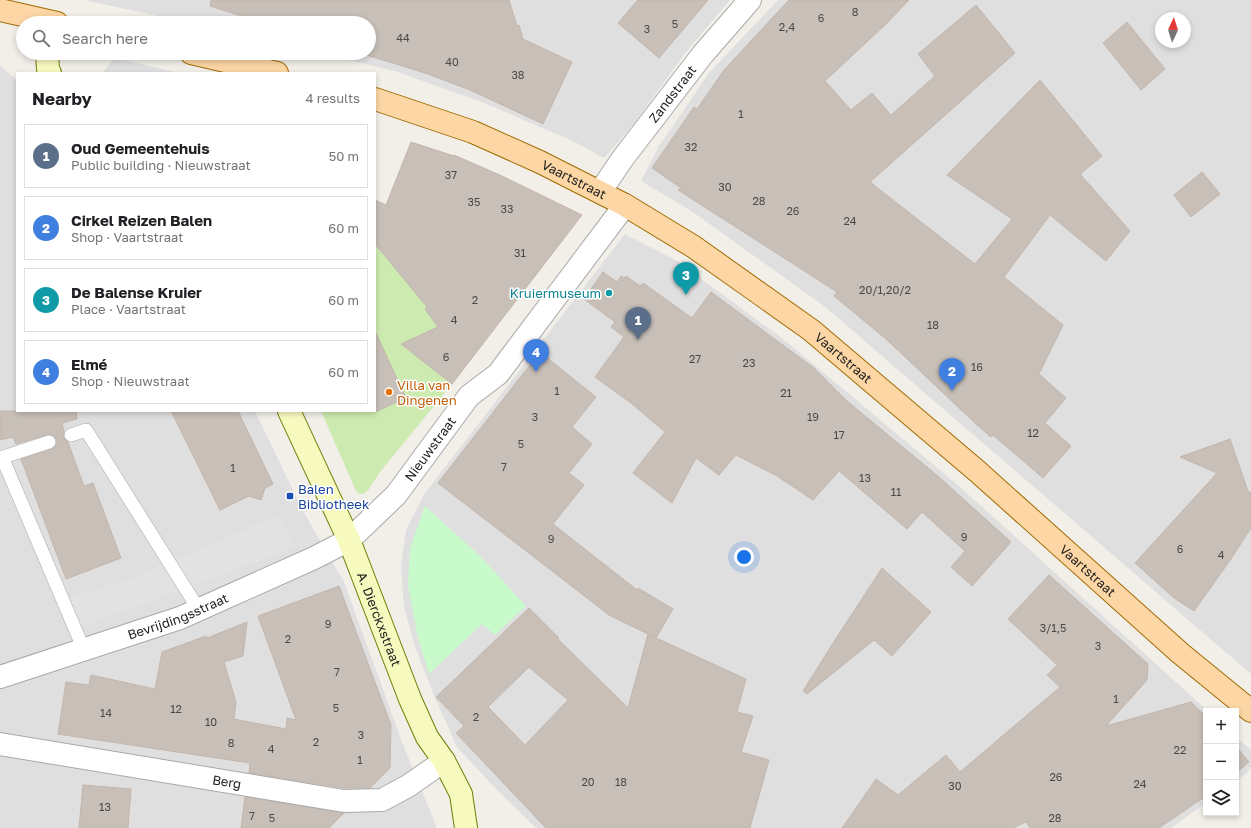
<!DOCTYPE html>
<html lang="en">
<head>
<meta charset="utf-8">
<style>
  :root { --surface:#fff; --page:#f2f2f2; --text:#202124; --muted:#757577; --line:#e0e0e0; --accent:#b45309 }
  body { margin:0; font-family:"Golos Text",sans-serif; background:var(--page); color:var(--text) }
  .controls { position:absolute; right:12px; bottom:12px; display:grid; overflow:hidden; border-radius:0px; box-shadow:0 2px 6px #0003 }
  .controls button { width:36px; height:36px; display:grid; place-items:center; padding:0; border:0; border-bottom:1px solid var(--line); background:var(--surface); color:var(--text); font:20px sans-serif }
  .compass { position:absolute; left:1155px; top:12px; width:36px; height:36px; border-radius:50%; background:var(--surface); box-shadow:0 2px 6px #0003; rotate:4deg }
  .you { position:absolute; left:744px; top:557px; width:14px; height:14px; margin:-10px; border:3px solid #fff; border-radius:50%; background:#1a73e8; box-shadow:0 0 0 6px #1a73e833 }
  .badge { display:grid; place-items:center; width:26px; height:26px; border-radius:50%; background:var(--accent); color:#fff; font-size:13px; font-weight:700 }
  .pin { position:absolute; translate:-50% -33px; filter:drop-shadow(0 1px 2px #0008) }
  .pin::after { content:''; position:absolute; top:21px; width:14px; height:12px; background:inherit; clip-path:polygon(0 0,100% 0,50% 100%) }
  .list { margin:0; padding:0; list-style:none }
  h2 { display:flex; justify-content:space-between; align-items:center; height:52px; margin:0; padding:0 16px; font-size:17px }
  h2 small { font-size:13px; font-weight:400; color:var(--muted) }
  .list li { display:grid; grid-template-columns:26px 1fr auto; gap:12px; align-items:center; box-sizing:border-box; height:64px; margin:0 8px 8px; padding:0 8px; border:1px solid var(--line); border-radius:0px }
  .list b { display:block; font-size:15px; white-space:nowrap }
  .list p { margin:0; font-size:13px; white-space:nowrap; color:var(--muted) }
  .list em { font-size:13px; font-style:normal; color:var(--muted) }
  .icon { flex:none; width:22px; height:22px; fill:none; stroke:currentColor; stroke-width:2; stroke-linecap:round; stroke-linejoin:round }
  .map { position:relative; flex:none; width:1251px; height:828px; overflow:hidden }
  .search { position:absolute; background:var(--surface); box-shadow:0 2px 6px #0003; left:16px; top:16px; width:360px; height:44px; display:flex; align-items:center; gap:10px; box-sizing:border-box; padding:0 14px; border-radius:22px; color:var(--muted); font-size:15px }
  .panel { position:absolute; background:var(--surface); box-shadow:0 2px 6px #0003; left:16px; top:72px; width:360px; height:340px; border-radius:0px }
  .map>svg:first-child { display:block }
  .residential { fill:#e0dfdf; fill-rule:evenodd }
  .grass { fill:#cdebb0 }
  .park { fill:#c8facc }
  .parking { fill:#e2e2e2 }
  .building { fill:#c7bfb8; stroke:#c4b6ab; fill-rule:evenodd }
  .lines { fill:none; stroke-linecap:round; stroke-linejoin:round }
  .lane-casing { stroke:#a9a9a9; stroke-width:14 }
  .street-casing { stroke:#a9a9a9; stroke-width:24 }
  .secondary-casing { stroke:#707d05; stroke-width:24 }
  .primary-casing { stroke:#a06b00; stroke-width:24 }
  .lane { stroke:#fff; stroke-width:13 }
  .street { stroke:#fff; stroke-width:22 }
  .secondary { stroke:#f7fabf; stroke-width:22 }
  .primary { stroke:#fcd6a4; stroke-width:22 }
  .culture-dot { fill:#0f9aa8; stroke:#fff; stroke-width:1.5 }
  .food-dot { fill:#e8710a; stroke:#fff; stroke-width:1.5 }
  .transit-dot { fill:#1a4fb4; stroke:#fff; stroke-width:1.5 }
  .labels { text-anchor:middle; stroke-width:3; stroke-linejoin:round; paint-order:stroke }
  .number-label { font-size:11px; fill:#4b4948 }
  .street-label { font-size:13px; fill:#222; stroke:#fff }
  .culture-label { font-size:13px; fill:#0d838f; stroke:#fff; text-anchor:end }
  .food-label { font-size:13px; fill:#c56008; stroke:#fff; text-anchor:start }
  .transit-label { font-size:13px; fill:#164399; stroke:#fff; text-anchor:start }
</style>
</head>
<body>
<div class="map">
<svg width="1251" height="828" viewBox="0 0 1251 828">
  <rect width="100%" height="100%" fill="#f2efe9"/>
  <path class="residential" d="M84 0H730L686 52 633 125 604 158 573 141 484 103 395 71 319 53H369V23H191Z
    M778 0H1251V674L824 306 690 210 641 181 659 146 709 73ZM1161 18H1185V42H1161Z
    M115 58 179 73H102Z
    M0 65 17 81V411H255L302 509 344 582 402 742 437 828H0Z
    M625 234 677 261 787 342 959 486 1208 711H1206V803L1171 828H536L495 788 457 747 435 698 414 644 404 607 401 566 406 530 425 493Z
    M1236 737 1251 750V767L1248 772 1236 781Z"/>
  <path class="grass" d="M375 244 427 307 440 330 419 358 452 384 380 472 369 489 365 493 360 494 356 491 321 411H375Z"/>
  <path class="park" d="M425 506 480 556 526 606 495 635 482 624 429 674 418 638 408 586 410 548Z"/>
  <path class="parking" d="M278 515 296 547 81 627 69 598 137 576Z"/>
  <path class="building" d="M211 0H509L517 26 519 25 523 39 572 62 543 124 470 90 425 73 360 53H369V23H264L210 6Z
    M638 0H708L659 58 618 23Z
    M789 0H909L886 24 825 81 851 110 872 93 891 115 935 76 918 54 976 5 1015 53 870 182 975 264 1012 219 947 175 1040 80 1102 156 1080 174 1130 231 1106 261 1050 215 1004 277 1063 325 1039 374 1066 398 1045 423 1071 446 1043 478 993 435 991 437 976 424 886 339 834 296 837 292 678 190 681 188 652 168 694 107 697 109 724 70Z
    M1127 22 1165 69 1141 90 1103 43Z
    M411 142 454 156V155L502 176 582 215 452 384 401 344 438 327 425 309 427 307 375 244V200L386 205Z
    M1202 172 1220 194 1191 217 1174 195Z
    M603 272 617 282 621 276 624 278 626 276 640 286 643 283 692 318 711 292 814 368 847 401 939 477 1011 542 972 586 951 567 965 551 922 512 907 529 839 471 813 500 777 476 736 455 719 475 696 458 672 503 633 473 665 432 631 403 595 377 624 337 611 327 615 322 584 299Z
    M375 331 406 398 375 412Z
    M540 352 596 397 572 427 592 444 569 473 584 485 553 524 637 590 638 588 673 609 656 638 746 679 737 712 753 716 741 752 769 760 750 828H546L456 733 464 726 436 697 529 608 559 638 558 639 628 708 648 634 654 637 609 615 438 483ZM529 667 568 700 525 745 488 707Z
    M0 411H76L77 419 62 423 64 431 63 437 68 442 84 486 93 483 121 558 66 579 21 459 52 449 57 444 56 439 54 436 50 434 16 444 13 437 0 440Z
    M171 411H238L273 484 265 488 261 500 249 496 220 510Z
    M1230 439 1248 491 1251 493V528L1231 559 1194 611 1174 598 1135 563 1217 473 1180 457Z
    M882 568 931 612 892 656 874 640 807 694 803 691 835 640Z
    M1049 575 1148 664 1147 680 1106 726 1191 702 1206 717V796L1159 828H1030L1026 822 1013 828H842L876 779 898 795 946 755 960 772 1060 687 1047 675 1057 665 1008 619Z
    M339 586 391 725 390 768 370 788H345L249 773 250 763 58 734 66 682 89 685 91 675 155 689 162 652 206 636 207 638 247 622 243 656 224 662 236 702 234 719 286 729 287 718 296 720 258 616Z
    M1236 746 1249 762 1236 773Z
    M83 785 131 789 128 828H79Z
    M245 797 342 813H344L329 828H241Z"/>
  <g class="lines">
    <g class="lane-casing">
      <path id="lane" d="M71 435 86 430 199 610
        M2 457 84 650
        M0 458 49 442"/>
    </g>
    <g class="street-casing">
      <g id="street">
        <path id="s1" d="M600 192 623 158 703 54 750 0"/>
        <path id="s2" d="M0 677 180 618 314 558 349 540 396 495 469 396 498 374 625 205"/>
        <path id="s3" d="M0 744 344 801 382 800 408 786 444 761"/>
      </g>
    </g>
    <g class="secondary-casing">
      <g id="secondary">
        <path d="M47 53 48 69 50 73"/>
        <path id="s4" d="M289 411 349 540 410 699 427 737 444 761 461 794 466 828"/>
      </g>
    </g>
    <g class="primary-casing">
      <g id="primary">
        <path d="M0 10 57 23"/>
        <path d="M191 53 277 73"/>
        <path id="s5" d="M375 99 473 132 540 162 625 205 694 247 811 330 977 471 1180 653 1251 711"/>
      </g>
    </g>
    <use href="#lane" class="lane"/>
    <use href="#street" class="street"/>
    <use href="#secondary" class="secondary"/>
    <use href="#primary" class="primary"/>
  </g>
  <circle class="culture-dot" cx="609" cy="293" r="4"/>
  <circle class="food-dot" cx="389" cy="392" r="4"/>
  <rect class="transit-dot" x="286" y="492" width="8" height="8" rx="2"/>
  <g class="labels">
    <g class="number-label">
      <text x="855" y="16">8</text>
      <text x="821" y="22">6</text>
      <text x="675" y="28">5</text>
      <text x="787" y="31">2,4</text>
      <text x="647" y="33">3</text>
      <text x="403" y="42">44</text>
      <text x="452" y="66">40</text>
      <text x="518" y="79">38</text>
      <text x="741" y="118">1</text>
      <text x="691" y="151">32</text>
      <text x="451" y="179">37</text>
      <text x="725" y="191">30</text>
      <text x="759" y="205">28</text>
      <text x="474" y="206">35</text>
      <text x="507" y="213">33</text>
      <text x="793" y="215">26</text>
      <text x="850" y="225">24</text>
      <text x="520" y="257">31</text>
      <text x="885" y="294">20/1,20/2</text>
      <text x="475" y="304">2</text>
      <text x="454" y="324">4</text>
      <text x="933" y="329">18</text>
      <text x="446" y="361">6</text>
      <text x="695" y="363">27</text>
      <text x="749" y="367">23</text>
      <text x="977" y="371">16</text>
      <text x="557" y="395">1</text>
      <text x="786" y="397">21</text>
      <text x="535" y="421">3</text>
      <text x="813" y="421">19</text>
      <text x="1033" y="437">12</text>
      <text x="839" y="439">17</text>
      <text x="521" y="448">5</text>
      <text x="504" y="471">7</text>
      <text x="233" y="472">1</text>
      <text x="865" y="482">13</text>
      <text x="896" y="496">11</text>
      <text x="964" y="541">9</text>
      <text x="551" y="543">9</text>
      <text x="1180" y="553">6</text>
      <text x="1221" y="559">4</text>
      <text x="328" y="628">9</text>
      <text x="1053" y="632">3/1,5</text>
      <text x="288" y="643">2</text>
      <text x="1098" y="650">3</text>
      <text x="337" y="676">7</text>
      <text x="1116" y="703">1</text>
      <text x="336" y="712">5</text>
      <text x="176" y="713">12</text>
      <text x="106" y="717">14</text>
      <text x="476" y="721">2</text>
      <text x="211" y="726">10</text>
      <text x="361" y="739">3</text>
      <text x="316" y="746">2</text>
      <text x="231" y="747">8</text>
      <text x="271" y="753">4</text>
      <text x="1180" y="754">22</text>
      <text x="360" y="764">1</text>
      <text x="1056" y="781">26</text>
      <text x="588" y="786">20</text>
      <text x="621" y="786">18</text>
      <text x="1140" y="788">24</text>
      <text x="955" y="790">30</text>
      <text x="105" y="811">13</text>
      <text x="252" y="820">7</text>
      <text x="272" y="822">5</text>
      <text x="1055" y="822">28</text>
    </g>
    <g class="street-label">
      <text dy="5" stroke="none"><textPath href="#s1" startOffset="122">Zandstraat</textPath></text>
      <text dy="5" stroke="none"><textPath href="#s5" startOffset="215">Vaartstraat</textPath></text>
      <text dy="5" stroke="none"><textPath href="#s5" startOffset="539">Vaartstraat</textPath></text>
      <text dy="5" stroke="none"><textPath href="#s2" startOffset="498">Nieuwstraat</textPath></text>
      <text dy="5" stroke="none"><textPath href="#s5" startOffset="863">Vaartstraat</textPath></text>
      <text dy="5" stroke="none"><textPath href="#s2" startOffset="188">Bevrijdingsstraat</textPath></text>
      <text dy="5" stroke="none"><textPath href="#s4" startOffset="227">A. Dierckxstraat</textPath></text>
      <text dy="5" stroke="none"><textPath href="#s3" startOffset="230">Berg</textPath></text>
    </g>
    <g class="culture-label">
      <text x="601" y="298">Kruiermuseum</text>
    </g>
    <g class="food-label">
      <text x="397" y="390">Villa van<tspan x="397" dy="15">Dingenen</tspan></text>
    </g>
    <g class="transit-label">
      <text x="298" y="494">Balen<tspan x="298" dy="15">Bibliotheek</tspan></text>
    </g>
  </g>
</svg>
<div class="controls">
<button>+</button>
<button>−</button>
<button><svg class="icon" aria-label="layers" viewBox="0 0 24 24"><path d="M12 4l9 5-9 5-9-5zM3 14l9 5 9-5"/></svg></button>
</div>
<svg class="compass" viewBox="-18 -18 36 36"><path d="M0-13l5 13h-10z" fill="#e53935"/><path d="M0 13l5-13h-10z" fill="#757577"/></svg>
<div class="you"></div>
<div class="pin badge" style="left:638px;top:340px;background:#5c6f8a">1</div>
<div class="pin badge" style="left:952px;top:391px;background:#3f7fe0">2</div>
<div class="pin badge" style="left:686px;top:295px;background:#0f9aa8">3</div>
<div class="pin badge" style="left:536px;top:372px;background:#3f7fe0">4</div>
<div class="search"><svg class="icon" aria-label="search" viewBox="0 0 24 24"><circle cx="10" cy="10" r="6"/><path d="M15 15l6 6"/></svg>Search here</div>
<section class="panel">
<h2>Nearby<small>4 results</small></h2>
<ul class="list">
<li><span class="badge" style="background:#5c6f8a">1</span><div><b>Oud Gemeentehuis</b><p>Public building · Nieuwstraat</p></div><em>50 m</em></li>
<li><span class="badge" style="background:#3f7fe0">2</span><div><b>Cirkel Reizen Balen</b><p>Shop · Vaartstraat</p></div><em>60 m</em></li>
<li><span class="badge" style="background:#0f9aa8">3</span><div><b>De Balense Kruier</b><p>Place · Vaartstraat</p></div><em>60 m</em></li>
<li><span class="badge" style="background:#3f7fe0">4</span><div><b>Elmé</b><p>Shop · Nieuwstraat</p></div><em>60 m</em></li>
</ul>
</section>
</div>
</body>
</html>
